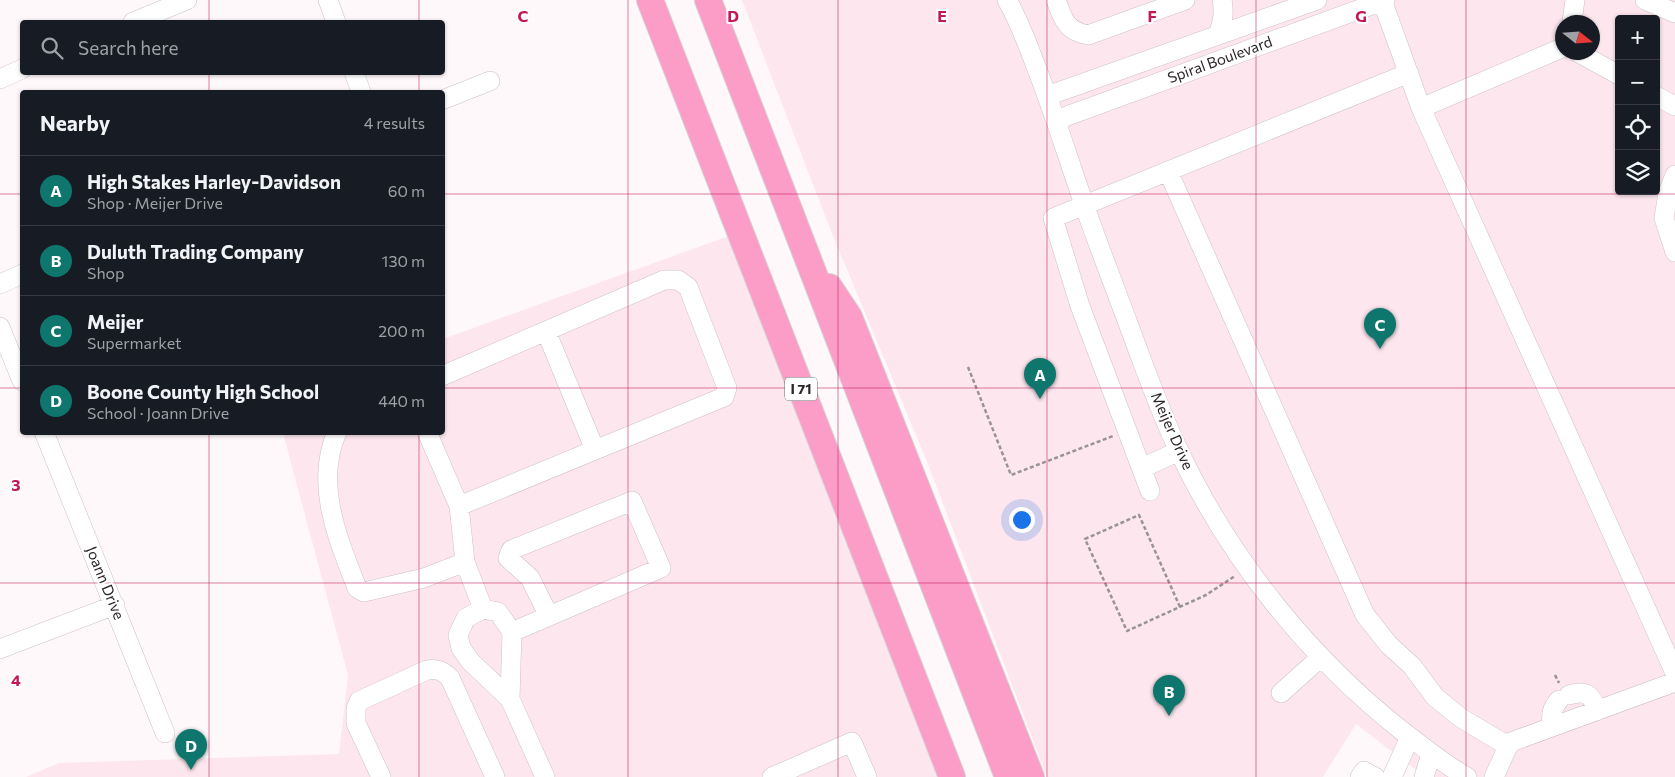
<!DOCTYPE html>
<html lang="en">
<head>
<meta charset="utf-8">
<style>
  :root { --surface:#171b24; --page:#20242c; --text:#f1f3f6; --muted:#9ea1a6; --line:#363941; --accent:#0f766e }
  body { margin:0; font-family:Commissioner,sans-serif; background:var(--page); color:var(--text) }
  .controls { position:absolute; right:15px; top:15px; display:grid; overflow:hidden; border-radius:5px; box-shadow:0 1px 4px #0004 }
  .controls button { width:45px; height:45px; display:grid; place-items:center; padding:0; border:0; border-bottom:1px solid var(--line); background:var(--surface); color:var(--text); font:25px sans-serif }
  .compass { position:absolute; left:1555px; top:15px; width:45px; height:45px; border-radius:50%; background:var(--surface); box-shadow:0 1px 4px #0004; rotate:107deg }
  .you { position:absolute; left:1021px; top:519px; width:18px; height:18px; margin:-12px; border:4px solid #fff; border-radius:50%; background:#1a73e8; box-shadow:0 0 0 8px #1a73e833 }
  .badge { display:grid; place-items:center; width:32px; height:32px; border-radius:50%; background:var(--accent); color:#fff; font-size:16px; font-weight:700 }
  .pin { position:absolute; translate:-50% -41px; filter:drop-shadow(0 1px 2px #0008) }
  .pin::after { content:''; position:absolute; top:26px; width:18px; height:15px; background:inherit; clip-path:polygon(0 0,100% 0,50% 100%) }
  .list { margin:0; padding:0; list-style:none }
  h2 { display:flex; justify-content:space-between; align-items:center; height:65px; margin:0; padding:0 20px; font-size:21px }
  h2 small { font-size:16px; font-weight:400; color:var(--muted) }
  .list li { display:grid; grid-template-columns:32px 1fr auto; gap:15px; align-items:center; box-sizing:border-box; height:70px; padding:0 20px; border-top:1px solid var(--line) }
  .list b { display:block; font-size:19px; white-space:nowrap }
  .list p { margin:0; font-size:16px; white-space:nowrap; color:var(--muted) }
  .list em { font-size:16px; font-style:normal; color:var(--muted) }
  .icon { flex:none; width:28px; height:28px; fill:none; stroke:currentColor; stroke-width:2; stroke-linecap:round; stroke-linejoin:round }
  .map { position:relative; flex:none; width:1675px; height:777px; overflow:hidden }
  .search { position:absolute; background:var(--surface); box-shadow:0 1px 4px #0004; left:20px; top:20px; width:425px; height:55px; display:flex; align-items:center; gap:12px; box-sizing:border-box; padding:0 18px; border-radius:5px; color:var(--muted); font-size:19px }
  .panel { position:absolute; background:var(--surface); box-shadow:0 1px 4px #0004; left:20px; top:90px; width:425px; height:345px; border-radius:5px }
  .map>svg:first-child { display:block }
  .built { fill:#fde6ee; fill-rule:evenodd }
  .lines { fill:none; stroke-linecap:round; stroke-linejoin:round }
  .minor-casing { stroke:#cfc0c6; stroke-width:20 }
  .highway-casing { stroke:#d5d4d4; stroke-width:28 }
  .path { stroke:#999396; stroke-width:2.5; stroke-dasharray:4 2.5; stroke-linecap:butt }
  .minor { stroke:#fff; stroke-width:19 }
  .highway { stroke:#fb9dc6; stroke-width:26 }
  .grid { fill:none; stroke:#c2185b; stroke-width:1; stroke-opacity:0.55 }
  .labels { text-anchor:middle; stroke-width:4; stroke-linejoin:round; paint-order:stroke }
  .shield { fill:#fff; stroke:#6b6769; stroke-width:1 }
  .shield-label { font-size:14px; font-weight:bold; fill:#2c2629 }
  .street-label { font-size:15px; fill:#2c2629; stroke:#fff }
  .grid-label { font-size:16px; text-anchor:middle; font-weight:bold; fill:#c2185b; stroke:#fff; stroke-width:4; stroke-linejoin:round; paint-order:stroke }
</style>
</head>
<body>
<div class="map">
<svg width="1675" height="777" viewBox="0 0 1675 777">
  <rect width="100%" height="100%" fill="#fef8fa"/>
  <path class="built" d="M742 0H1675V777H1425L1356 724 1323 777H1047L928 464 831 231ZM1619 19H1656V191H1619ZM1562 22H1592V52H1562Z
    M740 232 952 777H26L59 763 339 754 348 675 283 433 442 432 443 339Z"/>
  <g class="lines">
    <g class="minor-casing">
      <path id="minor" d="M328 0 336 22
        M1007 0C1021 24 1030 51 1040 77 1056 119 1069 161 1084 204 1098 245 1114 285 1129 326 1145 368 1159 410 1179 451 1230 560 1311 660 1406 734 1426 749 1445 765 1467 777
        M1056 0C1063 19 1066 31 1088 35L1185 0
        M1382 0 1421 108 1675 673
        M1645 0 1675 13
        M133 22 187 0
        M1572 22 1575 0
        M1218 35C1222 23 1225 13 1222 0
        M1577 52 1619 75
        M354 72 361 92
        M0 79 22 69
        M1047 96 1317 0
        M1656 96 1675 106
        M442 100 490 81
        M1421 108 1562 48
        M1056 120 1385 0
        M1168 171 1365 615 1389 645 1412 666 1435 697 1461 718 1508 746 1511 742 1675 682
        M1675 175 1668 193 1664 218 1675 252
        M0 284 22 274
        M0 327 22 381
        M546 331 595 450
        M442 376 664 280H678L688 287 727 388 724 397 459 506 465 562 483 609
        M44 432 165 733
        M337 432C314 484 338 539 357 588L364 592 424 578 465 562
        M427 432 459 506
        M1142 468 1179 451
        M1150 491 1080 306 1053 218 1409 73
        M512 632 661 568 632 501 511 550 508 558 530 578 549 616
        M0 649 115 605
        M1281 693 1321 657
        M1569 695C1586 690 1592 694 1597 711
        M510 699 512 632 498 612 483 609 466 618 458 635 461 648 470 661 510 699 545 777
        M1552 727C1551 715 1551 709 1559 700
        M381 777 356 723V709L359 701 427 670C437 668 443 671 450 678L495 777
        M772 777 852 742 867 777
        M1360 777 1364 771 1375 777
        M1392 777 1410 737
        M1424 777 1431 754
        M1494 777 1508 746"/>
    </g>
    <g class="highway-casing">
      <path id="highway" d="M650 0 952 777
        M708 0 1008 777
        M829 287 849 317 1031 777"/>
    </g>
    <path class="path" d="M968 367 1011 475 1113 436
      M1180 607 1139 515 1085 539 1127 631 1206 595 1235 576
      M1555 675 1559 683"/>
    <use href="#minor" class="minor"/>
    <use href="#highway" class="highway"/>
  </g>
  <path class="grid" d="M209 0V22M419 0V22M628 0V777M838 0V777M1047 0V777M1256 0V777M1466 0V777M209 72V92M419 72V92M0 194H22M442 194H1675M0 388H22M442 388H1675M209 432V777M419 432V777M0 583H1675"/>
  <g class="labels">
    <rect class="shield" x="785" y="377.5" width="32" height="23" rx="4"/>
    <g class="shield-label">
      <text x="801" y="394">I 71</text>
    </g>
    <g class="street-label">
      <text transform="translate(1220 60) rotate(-20)" y="5">Spiral Boulevard</text>
      <text transform="translate(1172 431) rotate(66)" y="5">Meijer Drive</text>
      <text transform="translate(105 583) rotate(68)" y="5">Joann Drive</text>
    </g>
  </g>
  <g class="grid-label">
    <text x="523" y="22">C</text>
    <text x="733" y="22">D</text>
    <text x="942" y="22">E</text>
    <text x="1152" y="22">F</text>
    <text x="1361" y="22">G</text>
    <text x="16" y="491">3</text>
    <text x="16" y="686">4</text>
  </g>
</svg>
<div class="controls">
<button>+</button>
<button>−</button>
<button><svg class="icon" aria-label="locate" viewBox="0 0 24 24"><circle cx="12" cy="12" r="6"/><path d="M12 2v4M12 18v4M2 12h4M18 12h4"/></svg></button>
<button><svg class="icon" aria-label="layers" viewBox="0 0 24 24"><path d="M12 4l9 5-9 5-9-5zM3 14l9 5 9-5"/></svg></button>
</div>
<svg class="compass" viewBox="-18 -18 36 36"><path d="M0-13l5 13h-10z" fill="#e53935"/><path d="M0 13l5-13h-10z" fill="#9ea1a6"/></svg>
<div class="you"></div>
<div class="pin badge" style="left:1040px;top:399px">A</div>
<div class="pin badge" style="left:1169px;top:716px">B</div>
<div class="pin badge" style="left:1380px;top:349px">C</div>
<div class="pin badge" style="left:191px;top:770px">D</div>
<div class="search"><svg class="icon" aria-label="search" viewBox="0 0 24 24"><circle cx="10" cy="10" r="6"/><path d="M15 15l6 6"/></svg>Search here</div>
<section class="panel">
<h2>Nearby<small>4 results</small></h2>
<ul class="list">
<li><span class="badge">A</span><div><b>High Stakes Harley-Davidson</b><p>Shop · Meijer Drive</p></div><em>60 m</em></li>
<li><span class="badge">B</span><div><b>Duluth Trading Company</b><p>Shop</p></div><em>130 m</em></li>
<li><span class="badge">C</span><div><b>Meijer</b><p>Supermarket</p></div><em>200 m</em></li>
<li><span class="badge">D</span><div><b>Boone County High School</b><p>School · Joann Drive</p></div><em>440 m</em></li>
</ul>
</section>
</div>
</body>
</html>
